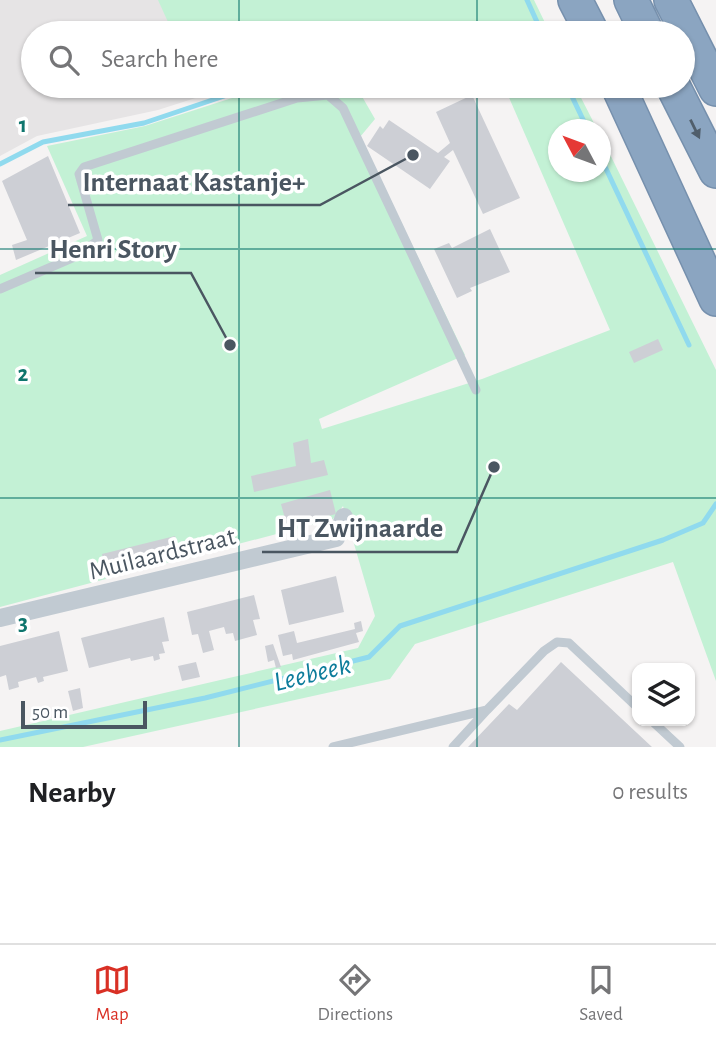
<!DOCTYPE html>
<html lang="en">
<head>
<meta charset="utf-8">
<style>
  :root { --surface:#fff; --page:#f6f6f6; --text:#202124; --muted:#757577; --line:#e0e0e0; --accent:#d93025 }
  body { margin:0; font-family:"Alegreya Sans",sans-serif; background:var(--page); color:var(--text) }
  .controls { position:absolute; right:21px; bottom:21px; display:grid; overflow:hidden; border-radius:14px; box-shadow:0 2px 5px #0004 }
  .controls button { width:63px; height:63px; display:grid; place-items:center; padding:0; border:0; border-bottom:2px solid var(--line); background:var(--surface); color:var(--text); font:35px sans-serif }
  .compass { position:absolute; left:548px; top:119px; width:63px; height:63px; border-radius:50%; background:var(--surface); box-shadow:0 2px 5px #0004; rotate:311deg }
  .scale { position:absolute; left:21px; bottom:18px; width:126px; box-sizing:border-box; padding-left:7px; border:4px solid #4a5661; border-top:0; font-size:19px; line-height:24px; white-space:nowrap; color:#4a5661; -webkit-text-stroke:5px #fff; paint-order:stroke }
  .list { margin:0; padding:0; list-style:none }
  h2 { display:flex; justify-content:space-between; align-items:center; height:91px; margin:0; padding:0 28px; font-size:30px }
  h2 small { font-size:23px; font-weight:400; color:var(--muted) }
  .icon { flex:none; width:38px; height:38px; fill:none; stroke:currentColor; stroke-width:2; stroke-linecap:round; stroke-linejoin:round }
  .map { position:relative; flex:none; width:716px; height:747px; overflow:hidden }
  .search { position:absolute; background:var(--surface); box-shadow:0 2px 5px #0004; left:21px; right:21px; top:21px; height:77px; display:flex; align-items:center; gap:18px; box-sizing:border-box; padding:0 24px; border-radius:38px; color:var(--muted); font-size:26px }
  .sheet { height:196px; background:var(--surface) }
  nav { display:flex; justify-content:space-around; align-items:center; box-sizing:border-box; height:98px; border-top:2px solid var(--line); background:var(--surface); font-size:19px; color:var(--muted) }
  nav a { display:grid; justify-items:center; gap:4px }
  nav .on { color:var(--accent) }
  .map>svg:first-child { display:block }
  .education { fill:#e6e4e5 }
  .green { fill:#c3f1d5 }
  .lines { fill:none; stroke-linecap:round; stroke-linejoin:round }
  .stream { stroke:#90daee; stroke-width:5 }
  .building { fill:#cdcfd5 }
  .highway-casing { stroke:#7690ad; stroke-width:36 }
  .lane { stroke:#c1cad2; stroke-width:9 }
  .street { stroke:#c1cad2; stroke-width:18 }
  .highway { stroke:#8ba5c1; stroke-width:33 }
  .oneway { fill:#505e6b }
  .grid { fill:none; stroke:#0f766e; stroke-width:2; stroke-opacity:0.55 }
  .labels { text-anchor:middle; stroke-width:7; stroke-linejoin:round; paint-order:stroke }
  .street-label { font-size:26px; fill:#4a5661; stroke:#fff }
  .water-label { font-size:28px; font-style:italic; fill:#0c7c9b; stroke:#fff }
  .grid-label { font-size:23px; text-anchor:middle; font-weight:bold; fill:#0f766e; stroke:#fff; stroke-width:7; stroke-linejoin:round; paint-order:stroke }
  .leader { fill:none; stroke:#4a5661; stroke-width:2.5 }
  .callout-dot { fill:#4a5661; stroke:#fff; stroke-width:2.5 }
  .callout-label { font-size:28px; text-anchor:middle; font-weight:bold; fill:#4a5661; stroke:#fff; stroke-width:7; stroke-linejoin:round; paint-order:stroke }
</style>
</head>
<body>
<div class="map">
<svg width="716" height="747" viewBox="0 0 716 747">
  <rect width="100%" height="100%" fill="#f5f3f3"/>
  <path class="education" d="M0 0H457L446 33H33V86H233L158 110 37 136 0 156Z"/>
  <path class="green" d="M158 0H534L550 33H476L468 26 446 33H173Z
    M269 86H356L375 119 360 137 465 355 319 419 322 429 482 379 610 330 504 86H575L597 129 558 130V172H600L601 136 716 370V681L673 562 415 644 390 679 83 747H0V731L358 648 375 616 343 506 333 519 0 607V275L87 236 47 146 145 126Z"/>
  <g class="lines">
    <path class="stream" d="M527 0 542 33
      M567 86 588 130
      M600 156 689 345
      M0 164 43 142 144 123 254 86
      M0 740 205 698 369 657 400 626 663 540 703 523 716 504"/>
  </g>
  <path class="building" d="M371 86H414V87L373 96Z
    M472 95 520 198 483 214 453 150 444 157 450 161 430 189 367 146 380 126 383 129 389 120 438 153 450 143 436 112Z
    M48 156 80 233 16 260 12 245 27 240 2 181Z
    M490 229 510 272 470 288 472 291 457 298 434 249 449 243 452 248Z
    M658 339 663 350 634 363 629 352Z
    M308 439 311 463 324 460 328 475 254 492 251 476 296 466 293 443Z
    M330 490 336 514 287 526 281 504Z
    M175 536 179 550 105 569 102 554Z
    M336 576 344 612 289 625 281 590Z
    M254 595 260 619 253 620 257 635 235 641 233 633 226 634 224 627 209 631 214 650 203 653 198 634 192 635 187 612Z
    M164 617 169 641 162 642 165 653 159 654 160 659 154 661 153 656 131 661 130 658 89 668 81 638Z
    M361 621 363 631 356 633 359 642 293 660 292 654 283 656 278 635 294 631 297 643 355 629 354 623Z
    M59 631 68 671 43 677 44 681 38 683 36 677 18 682 19 687 9 690 6 675 0 677V646Z
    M273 644 281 667 276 668 274 660 268 662 265 646Z
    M196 662 200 677 182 681 178 666Z
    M561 662 652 747H468L509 704 517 710Z
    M80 688 83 708 73 711 68 691Z"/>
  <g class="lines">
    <g class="highway-casing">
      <path id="highway" d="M575 0 592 33
        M631 0 647 33
        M671 0 716 89
        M618 86 716 299
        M673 86 716 171"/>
    </g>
    <path class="lane" d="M0 289 79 255 98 240 79 174 84 167 297 98 328 95 343 108 476 390
      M652 721 680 747
      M333 747 487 710 544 651 557 642 569 643 637 707
      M453 747 487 710"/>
    <path class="street" d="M0 618 336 538 344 517"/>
    <use href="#highway" class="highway"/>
  </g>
  <defs><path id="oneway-solid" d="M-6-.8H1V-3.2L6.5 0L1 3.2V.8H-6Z" transform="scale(1.75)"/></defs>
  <use class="oneway" href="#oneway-solid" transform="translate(695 129) rotate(64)"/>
  <path class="grid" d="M239 0V33M477 0V33M239 86V747M477 86V747M0 249H716M0 498H716"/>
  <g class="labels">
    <g class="street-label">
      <text transform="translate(162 553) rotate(-14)" y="9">Muilaardstraat</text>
    </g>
    <g class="water-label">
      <text transform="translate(312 672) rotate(-14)" y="10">Leebeek</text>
    </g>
  </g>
  <g class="grid-label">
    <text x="23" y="132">1</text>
    <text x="23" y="381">2</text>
    <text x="23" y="630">3</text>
  </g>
  <path class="leader" d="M413 155L320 205H68M230 345L191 273H35M494 467L457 552H262"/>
  <g class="callout-dot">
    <circle cx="413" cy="155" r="7"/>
    <circle cx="230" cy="345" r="7"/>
    <circle cx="494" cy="467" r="7"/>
  </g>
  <g class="callout-label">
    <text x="194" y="191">Internaat Kastanje+</text>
    <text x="113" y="258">Henri Story</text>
    <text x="360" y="537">HT Zwijnaarde</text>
  </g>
</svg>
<div class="controls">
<button><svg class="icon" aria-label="layers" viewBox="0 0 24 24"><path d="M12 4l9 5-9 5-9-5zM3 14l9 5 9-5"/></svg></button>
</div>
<svg class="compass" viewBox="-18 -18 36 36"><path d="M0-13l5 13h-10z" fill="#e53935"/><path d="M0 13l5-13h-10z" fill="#757577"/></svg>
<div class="scale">50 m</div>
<div class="search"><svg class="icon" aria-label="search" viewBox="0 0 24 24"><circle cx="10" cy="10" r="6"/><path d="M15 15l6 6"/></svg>Search here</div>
</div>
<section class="sheet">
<h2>Nearby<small>0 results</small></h2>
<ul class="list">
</ul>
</section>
<nav>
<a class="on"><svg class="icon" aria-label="map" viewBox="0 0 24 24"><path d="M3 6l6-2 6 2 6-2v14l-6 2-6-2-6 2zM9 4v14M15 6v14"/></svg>Map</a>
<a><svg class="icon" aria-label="directions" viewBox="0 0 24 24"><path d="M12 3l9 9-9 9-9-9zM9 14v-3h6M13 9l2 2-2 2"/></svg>Directions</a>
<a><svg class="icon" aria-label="saved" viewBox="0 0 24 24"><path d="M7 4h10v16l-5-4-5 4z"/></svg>Saved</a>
</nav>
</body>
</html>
